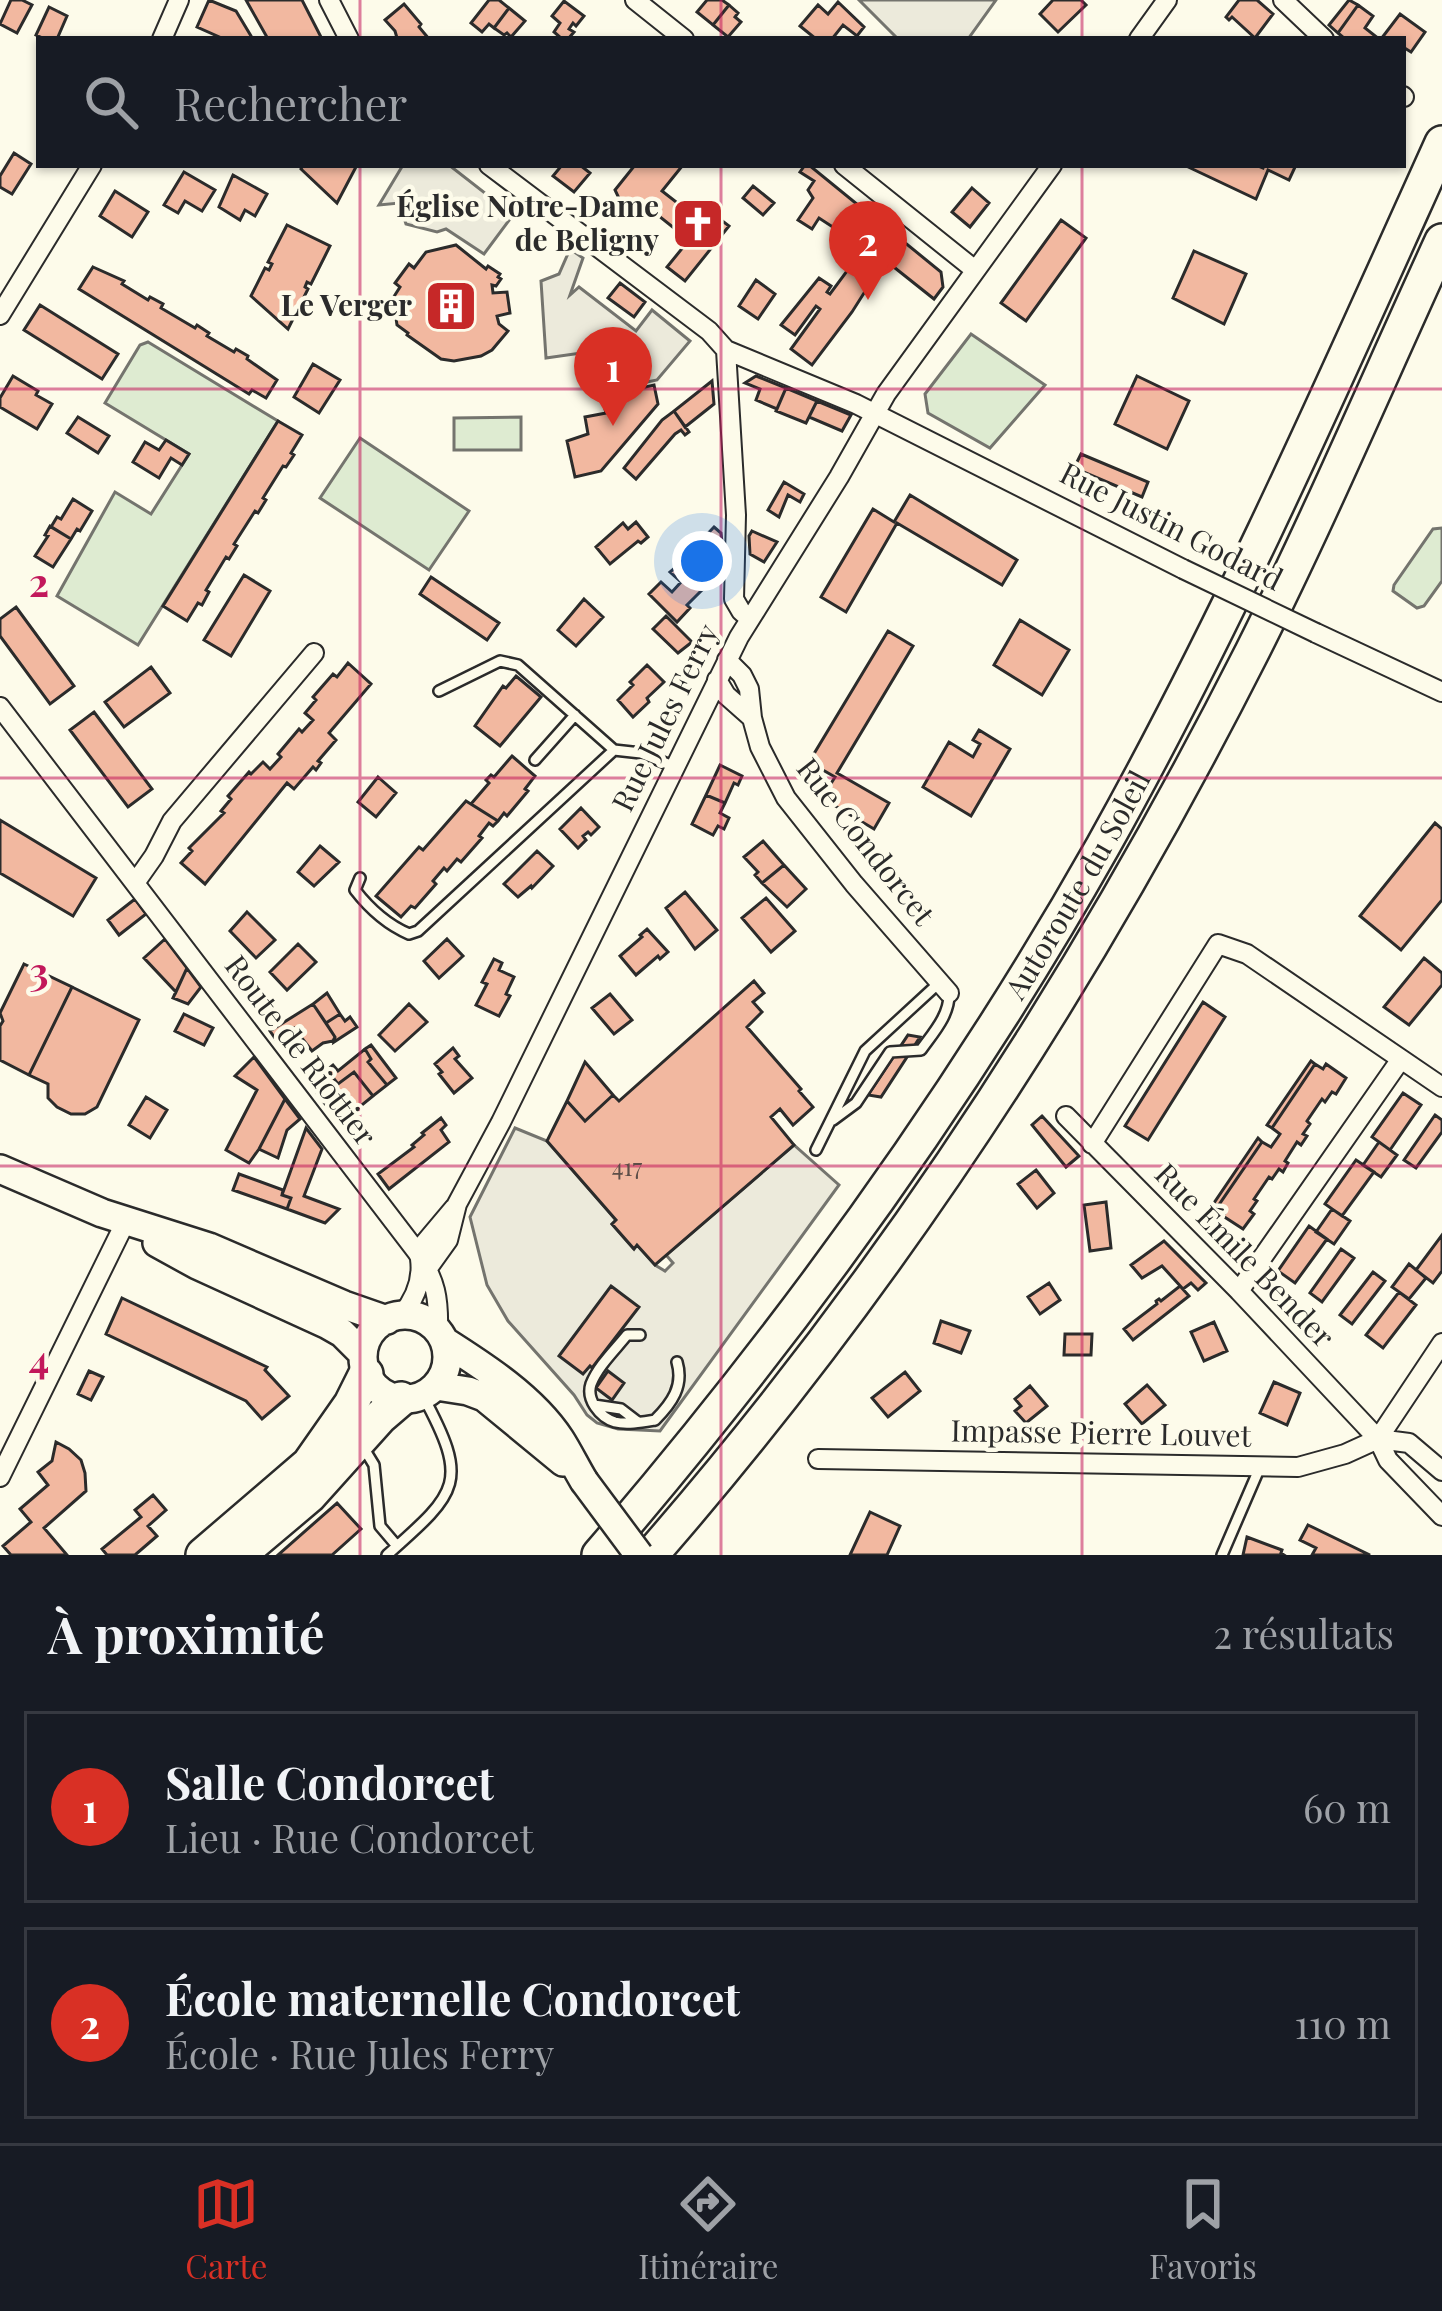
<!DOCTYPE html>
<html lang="fr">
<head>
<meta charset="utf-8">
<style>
  :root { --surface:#171b24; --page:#242831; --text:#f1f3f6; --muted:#9ea1a6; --line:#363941; --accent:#d93025 }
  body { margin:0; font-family:"Playfair Display",serif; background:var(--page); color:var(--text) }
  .you { position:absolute; left:702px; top:561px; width:42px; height:42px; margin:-30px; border:9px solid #fff; border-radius:50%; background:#1a73e8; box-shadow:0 0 0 18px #1a73e833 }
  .badge { display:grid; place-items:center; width:78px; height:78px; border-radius:50%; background:var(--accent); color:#fff; font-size:39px; font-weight:700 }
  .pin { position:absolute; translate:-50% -99px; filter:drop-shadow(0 3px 6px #0008) }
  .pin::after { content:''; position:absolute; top:63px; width:42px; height:36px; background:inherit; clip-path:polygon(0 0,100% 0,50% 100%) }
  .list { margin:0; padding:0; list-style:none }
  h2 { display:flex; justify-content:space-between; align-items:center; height:156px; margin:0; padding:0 48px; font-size:51px }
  h2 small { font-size:39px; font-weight:400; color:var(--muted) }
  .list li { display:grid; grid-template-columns:78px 1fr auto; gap:36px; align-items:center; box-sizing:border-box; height:192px; margin:0 24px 24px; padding:0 24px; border:3px solid var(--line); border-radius:0px }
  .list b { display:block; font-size:45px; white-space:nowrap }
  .list p { margin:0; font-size:39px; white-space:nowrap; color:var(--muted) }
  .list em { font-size:39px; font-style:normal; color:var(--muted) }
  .icon { flex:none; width:66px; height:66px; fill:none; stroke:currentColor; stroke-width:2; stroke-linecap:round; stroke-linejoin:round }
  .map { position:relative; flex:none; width:1442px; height:1555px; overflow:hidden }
  .search { position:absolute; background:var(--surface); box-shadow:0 3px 9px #0004; left:36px; right:36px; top:36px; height:132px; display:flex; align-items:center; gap:30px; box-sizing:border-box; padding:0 42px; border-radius:0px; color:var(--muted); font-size:45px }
  .sheet { height:588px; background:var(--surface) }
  nav { display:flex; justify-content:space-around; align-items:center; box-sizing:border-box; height:168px; border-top:3px solid var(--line); background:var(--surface); font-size:33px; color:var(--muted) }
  nav a { display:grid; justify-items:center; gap:6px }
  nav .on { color:var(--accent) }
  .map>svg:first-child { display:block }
  .green { fill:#deebd1; stroke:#74746e; stroke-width:3 }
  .parking { fill:#eceadb; stroke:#74746e; stroke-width:3 }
  .building { fill:#f2b8a0; stroke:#2b2b2b; stroke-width:3 }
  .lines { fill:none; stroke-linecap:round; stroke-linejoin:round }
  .service-casing { stroke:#2b2b2b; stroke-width:14 }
  .minor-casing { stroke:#2b2b2b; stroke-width:22 }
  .primary-casing { stroke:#2b2b2b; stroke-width:32 }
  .motorway-casing { stroke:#2b2b2b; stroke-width:38 }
  .service { stroke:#fdfbea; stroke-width:9 }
  .minor { stroke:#fdfbea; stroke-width:18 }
  .primary { stroke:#fdfbea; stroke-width:27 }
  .motorway { stroke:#fdfbea; stroke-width:33 }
  .minor-bridge-casing { stroke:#2b2b2b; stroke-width:22; stroke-linecap:butt }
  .primary-bridge-casing { stroke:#2b2b2b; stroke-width:32; stroke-linecap:butt }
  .minor-bridge { stroke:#fdfbea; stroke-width:18 }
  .primary-bridge { stroke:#fdfbea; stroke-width:27 }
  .grid { fill:none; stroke:#c2185b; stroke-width:3; stroke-opacity:0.55 }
  .labels { text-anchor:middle; stroke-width:9; stroke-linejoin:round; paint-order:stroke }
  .number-label { font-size:24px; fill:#5d4e48 }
  .poi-label { font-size:30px; font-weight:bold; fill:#2b2b2b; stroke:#fdfbea; text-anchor:end }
  .street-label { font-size:30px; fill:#2b2b2b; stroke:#fdfbea }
  .grid-label { font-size:39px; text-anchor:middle; font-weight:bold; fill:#c2185b; stroke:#fdfbea; stroke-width:9; stroke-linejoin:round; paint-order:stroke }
</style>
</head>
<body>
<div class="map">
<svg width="1442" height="1555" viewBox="0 0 1442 1555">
  <rect width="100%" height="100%" fill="#fdfbea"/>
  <path class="green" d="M971 334 1045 385 990 448 928 413 925 394Z
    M148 342 278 421 138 645 57 596 115 492 151 514 189 454 105 403 140 345Z
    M521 417V450H454V418Z
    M360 438 469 511 429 570 320 498Z
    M1442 528V581L1424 606 1417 608 1393 591 1394 585 1433 529Z"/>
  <path class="parking" d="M859 0H996L968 39H898Z
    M403 165H449L513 215 484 254 446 229 437 232 406 224 399 203 379 205Z
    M570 249 583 258 570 295 579 287 636 331 652 310 690 341 657 380 642 383 633 370 581 353 546 358 541 281 559 274Z
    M515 1128 547 1141 616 1220 612 1224 633 1248 637 1245 655 1265 665 1271 673 1263 666 1255 794 1145 839 1185 660 1431 618 1429 597 1423 587 1415 574 1395 508 1321 487 1285 470 1217Z"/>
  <path class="building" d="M11 0H22L32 5 17 33 0 24Z
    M209 0 236 11 251 36 250 39H224L197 27Z
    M246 0H302L322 39H268Z
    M489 0H499L509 8 494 28 489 24 482 32 471 23Z
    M707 0H722L729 5 713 25 697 12Z
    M1053 0H1081L1086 5 1058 32 1040 14Z
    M1239 0H1257L1273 14 1255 38 1232 17 1229 20 1226 17Z
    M1349 0 1358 5 1338 33 1329 25Z
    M564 1 584 16 576 26 573 23 569 29 574 32 568 39H562L554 32 560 23 552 16Z
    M838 2 864 27 857 36 843 25 832 39H816L800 26 818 5 828 14Z
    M404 4 421 24 419 27 429 39 397 38 395 31 385 20Z
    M729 5 738 13 735 17 741 22 728 37 713 25Z
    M1358 5 1373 16 1365 28 1379 39H1345L1338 33Z
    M49 7 67 16 57 39H45L36 35Z
    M509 8 525 21 511 37 507 33 504 35 494 28Z
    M1400 14 1425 32 1411 52 1403 47V39H1381Z
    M14 153 31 164 12 194 0 187V176Z
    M303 165H357L337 203 301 169Z
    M562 165H580L590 173 574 192 553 176Z
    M635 165H683L662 191 703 223 712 213 729 226 685 281 667 267 689 240 649 208 644 214 624 209 615 190Z
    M805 165H809L863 209 845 235 819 218 812 229 798 220 813 198 808 190 814 181 800 172Z
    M1184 165H1256L1263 168 1264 165H1296L1289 180 1268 170 1256 199Z
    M184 172 215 190 202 211 185 201 178 213 164 205Z
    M233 175 267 194 255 216 245 210 240 220 219 207Z
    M753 186 774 203 763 215 743 198Z
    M972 188 989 203 970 227 952 212Z
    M115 191 148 212 132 237 100 216Z
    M866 211 941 272 943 287 934 299 885 260 852 312 812 365 791 349 820 309 816 306 795 335 781 325 819 278 831 286 827 292 830 294 867 244 851 231Z
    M1061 220 1086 238 1026 321 1001 303Z
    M287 225 330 246 311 284 307 282 305 287 308 289 288 329 251 296 265 268 269 270 272 264 268 262Z
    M456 245 486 269 488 266 500 274 498 277 501 279 496 286 492 285 493 293 507 292 510 313 497 316 499 324 508 331 492 350 481 356 454 361 441 359 407 335 408 333 397 325 393 298 400 287 395 283 409 264 414 268 426 252Z
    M1194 251 1246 274 1224 324 1173 298Z
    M93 267 124 281 122 284 148 300 150 297 163 304 161 308 195 328 197 325 209 333 207 336 234 352 236 349 248 356 247 359 277 380 266 398 252 390 249 394 79 289Z
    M756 280 775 294 758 319 739 306Z
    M620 283 645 302 634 317 608 298Z
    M40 305 118 354 102 379 24 330Z
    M313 364 340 380 319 413 294 397Z
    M13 376 38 391 36 395 52 404 37 429 0 407V398Z
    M756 376 786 388 777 409 756 400 760 389 745 383Z
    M1137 376 1189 401 1167 449 1115 424Z
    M712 381 714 404 685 427 674 411Z
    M654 385 658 404 601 471 575 477 567 441 588 434 585 417 606 413 602 397Z
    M786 388 817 401 806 423 776 411Z
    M817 401 851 415 842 431 809 417Z
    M674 411 689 432 685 435 681 430 675 434 636 479 624 468 662 420Z
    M78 417 109 436 98 453 67 433Z
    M278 421 302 435 291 453 294 455 286 467 283 466 263 498 266 500 258 513 255 511 234 544 237 546 229 559 226 557 206 590 209 592 202 605 198 603 187 621 163 606Z
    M166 440 189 454 182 465 171 458 159 478 133 462 145 442 159 450Z
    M1081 454 1148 482 1142 497 1074 468Z
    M784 482 804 494 800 502 788 495 779 517 768 510Z
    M910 495 1017 560 1002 585 897 523 846 612 821 597 873 509 894 522Z
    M73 499 92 511 80 531 77 529 71 539 51 527 57 517 61 519Z
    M636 522 648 537 641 543 638 541 610 564 596 547 623 523 628 529Z
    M50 526 71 539 53 567 35 556 48 536 45 535Z
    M714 527 721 533 722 542 688 577 677 566Z
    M752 531 777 542 764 562 750 554 749 536Z
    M677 566 702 590 687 605 690 608 677 622 649 594 661 582 672 592 681 582 670 572Z
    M244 575 270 591 231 656 204 640Z
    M431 577 499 623 487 640 420 594Z
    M584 599 603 617 576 646 558 630Z
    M16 607 74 686 50 704 0 636V619Z
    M666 616 692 642 678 653 653 629Z
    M1020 620 1069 650 1042 695 994 665Z
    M888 631 913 646 837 773 889 803 874 829 822 798 835 777 809 762Z
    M348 663 371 684 329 733 336 740 318 761 321 763 316 770 313 767 294 789 287 783 205 884 181 863 192 851 189 848 224 813 221 811 231 799 228 796 249 772 251 774 263 762 270 769 281 757 278 754 299 729 302 732 313 720 305 713 316 700 313 697 333 674 337 677Z
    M647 665 664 682 647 698 649 702 633 717 618 700 633 685 630 682Z
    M151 667 170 693 124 727 105 702Z
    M516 676 541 697 500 746 475 726 503 686 506 688Z
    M94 712 152 789 128 807 70 730Z
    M979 730 1010 749 971 816 923 787 949 742 973 757 980 744 973 740Z
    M512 756 535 776 525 789 528 791 507 816 504 813 498 821 471 804 489 783 486 780 491 775 494 777Z
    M720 765 742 776 738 785 734 783 725 803 706 795Z
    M378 777 396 793 376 817 358 802Z
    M706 795 725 803 720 813 729 818 724 829 718 826 713 835 692 824Z
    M466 801 498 821 493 826 489 823 479 836 482 838 461 862 457 859 447 871 444 868 433 881 436 884 415 908 411 906 401 917 376 896 419 847 423 850Z
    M581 808 599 827 591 835 588 832 583 836 586 840 578 848 560 829Z
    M0 820 96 878 73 916 0 873Z
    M1435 823 1442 829V900L1401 950 1360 916Z
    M763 841 784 865 762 883 755 875 758 872 744 857Z
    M320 846 339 862 314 886 298 872Z
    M537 851 553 866 532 888 531 886 518 897 504 884Z
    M784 865 806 889 787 907 762 883Z
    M685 892 717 930 695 949 666 908Z
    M766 898 795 931 771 952 742 918Z
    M135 899 146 914 119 935 108 920Z
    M247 912 275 940 256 958 230 931Z
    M647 929 668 952 660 959 658 956 636 975 620 956 642 937 640 935Z
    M165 939 187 968 176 992 144 958Z
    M447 939 463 956 439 978 424 961Z
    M298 944 316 962 287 990 270 972Z
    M1424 958 1442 973V985L1409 1025 1384 1007Z
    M494 959 502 963 499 970 514 977 506 994 510 996 499 1016 476 1005 487 984 482 982Z
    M24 964 72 987 29 1075 0 1060V1026L3 1021 0 1013Z
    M187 968 201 987 188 1004 173 998Z
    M754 981 764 993 753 1002 762 1012 747 1027 801 1089 799 1091 813 1107 793 1125 780 1109 771 1117 794 1145 655 1265 637 1245 634 1249 612 1224 616 1220 547 1141 567 1101 585 1121 613 1095 619 1101Z
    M72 987 139 1020 97 1107 85 1114H71L57 1107 48 1098V1084L29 1075Z
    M327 993 340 1014 326 1023 313 1004Z
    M610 994 632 1020 614 1034 592 1008Z
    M1203 1002 1225 1017 1148 1140 1125 1126Z
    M313 1004 335 1037 333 1041 323 1043 312 1051 294 1028 277 1041 270 1031Z
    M409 1004 427 1022 395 1051 379 1035Z
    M184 1014 213 1028 204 1045 175 1031Z
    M340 1014 345 1021 350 1017 357 1027 334 1042 335 1037 326 1023Z
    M908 1035 920 1037 881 1097 868 1095Z
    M371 1045 396 1078 387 1085 368 1062 371 1059 365 1049Z
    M453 1048 459 1056 455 1059 472 1078 454 1093 439 1074 442 1072 435 1064Z
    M365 1049 371 1059 368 1062 387 1085 373 1096 354 1072 338 1084 327 1070 333 1065 338 1071Z
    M254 1057 285 1099 259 1149 249 1163 226 1150 257 1090 235 1076Z
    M1311 1061 1315 1064 1272 1128 1267 1125Z
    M585 1062 613 1095 585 1121 567 1101Z
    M1315 1064 1323 1069 1326 1064 1346 1078 1336 1094 1332 1092 1325 1102 1322 1099 1307 1121 1310 1124 1303 1134 1307 1136 1301 1145 1297 1142 1285 1161 1288 1163 1283 1172 1279 1169 1272 1179 1269 1177 1254 1199 1257 1201 1250 1211 1254 1214 1243 1229 1223 1216 1226 1211 1218 1206 1262 1142 1271 1147 1278 1137 1280 1134 1272 1128Z
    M327 1070 338 1084 354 1072 373 1096 357 1109 345 1095 329 1109 310 1084Z
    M1403 1093 1421 1105 1390 1150 1372 1137Z
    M146 1097 167 1110 150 1138 129 1125Z
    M285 1099 300 1119 287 1130 278 1158 259 1149Z
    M1435 1115 1442 1120V1132L1416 1168 1404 1160Z
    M1042 1116 1079 1156 1066 1167 1032 1125Z
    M441 1118 446 1125 441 1130 449 1142 389 1189 378 1174 414 1147 412 1145 424 1135 422 1133Z
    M306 1128 322 1149 304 1196 339 1209 325 1223 287 1209 291 1198 282 1195Z
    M1258 1138 1262 1142 1218 1206 1214 1203Z
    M1379 1142 1397 1155 1381 1177 1363 1165Z
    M1356 1160 1374 1172 1342 1216 1325 1204Z
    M1036 1170 1054 1193 1037 1208 1018 1184Z
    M239 1174 283 1190 282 1195 291 1198 287 1209 233 1190Z
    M1106 1202 1111 1248 1090 1251 1084 1205Z
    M1332 1209 1350 1221 1334 1244 1316 1232Z
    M1309 1226 1327 1239 1295 1283 1278 1271Z
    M1442 1235V1271L1433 1283 1416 1270Z
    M1164 1241 1206 1283 1198 1290 1191 1283 1183 1289 1162 1266 1142 1278 1131 1265Z
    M1341 1249 1354 1258 1322 1302 1310 1293Z
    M1409 1264 1426 1278 1409 1299 1392 1287Z
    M1373 1272 1385 1281 1352 1324 1340 1315Z
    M1049 1283 1060 1300 1040 1314 1028 1297Z
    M611 1286 639 1307 592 1368 590 1366 583 1374 559 1356Z
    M1180 1286 1189 1296 1133 1340 1124 1329 1157 1304 1156 1301 1159 1299 1161 1301Z
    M1399 1292 1416 1305 1383 1348 1366 1335Z
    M122 1298 267 1367 265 1370 289 1396 262 1419 246 1401 106 1334Z
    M941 1321 970 1331 961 1353 934 1343Z
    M1214 1322 1227 1351 1204 1361 1191 1332Z
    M1065 1334H1092L1091 1355H1064Z
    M89 1371 103 1377 91 1400 78 1394Z
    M608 1371 624 1383 612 1400 596 1388Z
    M905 1372 920 1391 888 1417 872 1398Z
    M1274 1382 1300 1393 1287 1425 1260 1413Z
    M1147 1385 1165 1405 1142 1424 1125 1404Z
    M1030 1386 1047 1406 1026 1423 1015 1411 1021 1406 1015 1399Z
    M56 1442 69 1449 81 1460 85 1473 86 1491 44 1528 67 1555H11L3 1546 31 1522 20 1509 48 1485 38 1472 52 1461Z
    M153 1495 166 1510 148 1526 157 1536 135 1555H107L102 1549 141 1517 135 1510Z
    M337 1503 361 1529 332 1555H278Z
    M870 1512 900 1526 887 1555H850Z
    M1308 1525 1370 1555H1312L1316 1548 1300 1540Z
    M1247 1537 1282 1550 1281 1553 1284 1555H1243Z"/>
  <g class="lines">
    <g class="service-casing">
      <path id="service" d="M439 691 500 661 518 665 614 750 641 753 675 767
        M535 760 575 715
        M360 878 355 890C369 908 388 925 409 934L418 931 614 750
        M833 1120 856 1103 890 1052 921 1050C933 1033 950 1015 949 993
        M816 1150 865 1051 940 982
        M640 1335H627C615 1350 598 1366 591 1384 586 1399 599 1417 615 1422 627 1425 643 1422 655 1420 672 1403 684 1386 677 1362
        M594 1405 621 1409 638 1422
        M363 1447 374 1465 380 1526 397 1546
        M387 1555C458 1492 470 1483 423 1396
        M1222 1555 1260 1467"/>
    </g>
    <g class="minor-casing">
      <path id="minor" d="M329 0 349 39
        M635 0 684 39
        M1283 0 1324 39
        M162 39 179 0
        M1139 39 1167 0
        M1403 96 1404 97
        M489 165 709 331 726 350 856 404 1183 569
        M844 165 975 270
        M0 315 92 165
        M726 350 736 515 734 599 741 611 750 619
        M1316 633 1442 692
        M727 660 742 675 749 689 752 718 760 747 786 798 854 884 949 993
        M717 680 726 695 752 718
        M0 707 417 1252C436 1281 439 1298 438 1332
        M135 883 154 856 172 821 314 653
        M1066 1116 1239 1291 1378 1439 1388 1460 1442 1516
        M1092 1144 1218 944 1247 954 1442 1087
        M417 1252 454 1208
        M428 1268 448 1240 457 1204 501 1122 739 637 839 477 886 394 1052 165
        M1239 1291 1401 1059
        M401 1316C415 1299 423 1281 420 1259
        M1378 1439 1442 1343
        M1378 1439 1409 1443 1442 1471
        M818 1459 1298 1467 1345 1454 1378 1439
        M0 1477 124 1225"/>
    </g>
    <g class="primary-casing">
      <path id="primary" d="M0 1169 102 1213 209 1247 344 1305 387 1320
        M157 1243 197 1265 328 1325 342 1333 363 1354
        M363 1357a42 42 0 1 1 84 0a42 42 0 1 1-84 0Z
        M444 1341C485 1367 533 1398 560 1439 569 1453 576 1468 584 1481
        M436 1386 468 1391 484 1397 563 1462"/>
    </g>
    <g class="motorway-casing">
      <g id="motorway">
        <path d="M203 1555 309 1464 351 1404 366 1374"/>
        <path d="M239 1555 309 1496 380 1417 401 1399"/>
        <path id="s1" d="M599 1555C788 1335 960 1099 1103 846 1230 619 1335 380 1442 143"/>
        <path d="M651 1555C890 1281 1088 976 1252 652 1320 517 1379 378 1442 241"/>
      </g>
    </g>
    <use href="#service" class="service"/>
    <use href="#minor" class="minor"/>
    <use href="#primary" class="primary"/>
    <use href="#motorway" class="motorway"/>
    <g class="minor-bridge-casing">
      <path id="minor-bridge" d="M1183 569 1316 633"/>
    </g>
    <g class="primary-bridge-casing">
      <path id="primary-bridge" d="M584 1481 639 1555"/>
    </g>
    <use href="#minor-bridge" class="minor-bridge"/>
    <use href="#primary-bridge" class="primary-bridge"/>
  </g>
  <path class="grid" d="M360 0V39M721 0V39M1082 0V39M360 165V1555M721 165V1555M1082 165V1555M0 389H1442M0 778H1442M0 1166H1442"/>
  <defs>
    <g id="church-square" transform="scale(2.7)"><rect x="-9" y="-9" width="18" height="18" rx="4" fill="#c62828" stroke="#fdfbea"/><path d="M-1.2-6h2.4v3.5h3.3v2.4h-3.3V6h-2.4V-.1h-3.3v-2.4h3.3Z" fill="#fff"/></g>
    <g id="building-square" transform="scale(2.7)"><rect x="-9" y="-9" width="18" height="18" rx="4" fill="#c62828" stroke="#fdfbea"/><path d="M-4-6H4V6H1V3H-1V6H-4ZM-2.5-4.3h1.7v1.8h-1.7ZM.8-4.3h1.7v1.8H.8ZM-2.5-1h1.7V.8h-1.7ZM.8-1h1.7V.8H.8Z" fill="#fff"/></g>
  </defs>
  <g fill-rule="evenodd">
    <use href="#church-square" x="698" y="224"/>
    <use href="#building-square" x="451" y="306"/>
  </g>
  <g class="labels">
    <g class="number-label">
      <text x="627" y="1176">417</text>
    </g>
    <g class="poi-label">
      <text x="659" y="217">Église Notre-Dame<tspan x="659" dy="34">de Beligny</tspan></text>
      <text x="412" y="316">Le Verger</text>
    </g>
    <g class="street-label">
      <text transform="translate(1171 527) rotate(27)" y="10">Rue Justin Godard</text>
      <text transform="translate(666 718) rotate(-64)" y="10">Rue Jules Ferry</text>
      <text transform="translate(865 842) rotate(52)" y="10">Rue Condorcet</text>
      <text dy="10" stroke="none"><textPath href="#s1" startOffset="825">Autoroute du Soleil</textPath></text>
      <text transform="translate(300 1051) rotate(53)" y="10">Route de Riottier</text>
      <text transform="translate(1244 1256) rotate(46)" y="10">Rue Émile Bender</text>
      <text transform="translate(1101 1434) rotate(1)" y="10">Impasse Pierre Louvet</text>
    </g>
  </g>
  <g class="grid-label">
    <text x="39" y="597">2</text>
    <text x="39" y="986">3</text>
    <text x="39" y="1374">4</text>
  </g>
</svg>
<div class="you"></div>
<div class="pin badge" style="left:613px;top:426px">1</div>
<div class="pin badge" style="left:868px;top:300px">2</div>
<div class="search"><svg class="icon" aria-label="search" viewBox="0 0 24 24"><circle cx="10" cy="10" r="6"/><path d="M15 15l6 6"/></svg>Rechercher</div>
</div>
<section class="sheet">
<h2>À proximité<small>2 résultats</small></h2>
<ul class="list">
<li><span class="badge">1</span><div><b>Salle Condorcet</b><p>Lieu · Rue Condorcet</p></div><em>60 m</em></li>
<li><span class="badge">2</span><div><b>École maternelle Condorcet</b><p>École · Rue Jules Ferry</p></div><em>110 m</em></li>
</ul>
</section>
<nav>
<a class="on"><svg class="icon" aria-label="map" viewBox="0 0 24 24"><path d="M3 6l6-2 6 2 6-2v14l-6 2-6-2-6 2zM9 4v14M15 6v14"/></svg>Carte</a>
<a><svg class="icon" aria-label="directions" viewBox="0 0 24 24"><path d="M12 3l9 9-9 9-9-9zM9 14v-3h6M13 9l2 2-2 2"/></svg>Itinéraire</a>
<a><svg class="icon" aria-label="saved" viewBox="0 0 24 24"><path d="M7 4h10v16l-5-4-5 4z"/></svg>Favoris</a>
</nav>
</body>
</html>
